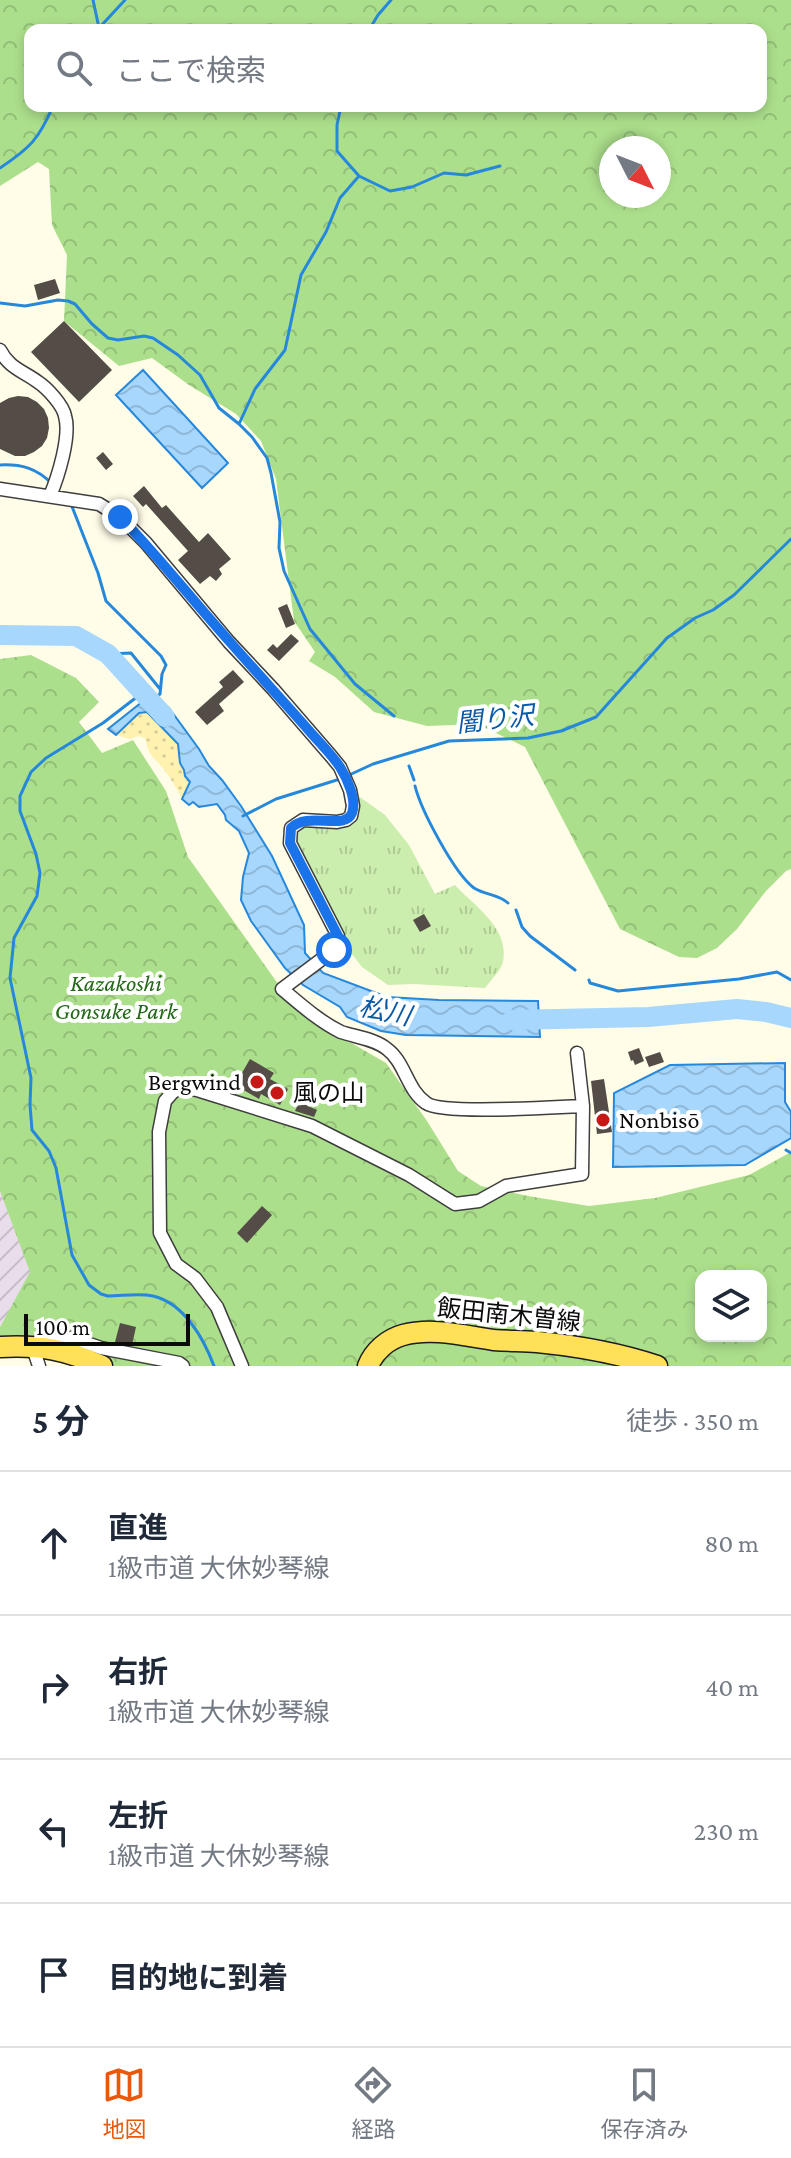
<!DOCTYPE html>
<html lang="ja">
<head>
<meta charset="utf-8">
<style>
  :root { --surface:#fff; --page:#f2f2f3; --text:#1f2937; --muted:#747a83; --line:#e0e1e3; --accent:#ea580c }
  body { margin:0; font-family:"Crimson Pro","Noto Sans JP",serif; background:var(--page); color:var(--text) }
  .controls { position:absolute; right:24px; bottom:24px; display:grid; overflow:hidden; border-radius:16px; box-shadow:0 4px 12px #0003 }
  .controls button { width:72px; height:72px; display:grid; place-items:center; padding:0; border:0; border-bottom:2px solid var(--line); background:var(--surface); color:var(--text); font:40px sans-serif }
  .compass { position:absolute; left:599px; top:136px; width:72px; height:72px; border-radius:50%; background:var(--surface); box-shadow:0 4px 12px #0003; rotate:132deg }
  .scale { position:absolute; left:24px; bottom:20px; width:166px; box-sizing:border-box; padding-left:8px; border:4px solid #0b0b0b; border-top:0; font-size:22px; line-height:28px; white-space:nowrap; color:#0b0b0b; -webkit-text-stroke:6px #fff; paint-order:stroke }
  .stop { position:absolute; width:24px; height:24px; margin:-18px; border:6px solid #1a73e8; border-radius:50%; background:#fff }
  .stop.end { background:#1a73e8; border-color:#fff; box-shadow:0 2px 8px #0008 }
  .list { margin:0; padding:0; list-style:none }
  h2 { display:flex; justify-content:space-between; align-items:center; height:104px; margin:0; padding:0 32px; font-size:34px }
  h2 small { font-size:26px; font-weight:400; color:var(--muted) }
  .list li { display:grid; grid-template-columns:52px 1fr auto; gap:24px; align-items:center; box-sizing:border-box; height:144px; padding:0 32px; border-top:2px solid var(--line) }
  .list b { display:block; font-size:30px; white-space:nowrap }
  .list p { margin:0; font-size:26px; white-space:nowrap; color:var(--muted) }
  .list em { font-size:26px; font-style:normal; color:var(--muted) }
  .icon { flex:none; width:44px; height:44px; fill:none; stroke:currentColor; stroke-width:2; stroke-linecap:round; stroke-linejoin:round }
  .map { position:relative; flex:none; width:791px; height:1366px; overflow:hidden }
  .search { position:absolute; background:var(--surface); box-shadow:0 4px 12px #0003; left:24px; right:24px; top:24px; height:88px; display:flex; align-items:center; gap:20px; box-sizing:border-box; padding:0 28px; border-radius:16px; color:var(--muted); font-size:30px }
  .sheet { height:680px; background:var(--surface) }
  nav { display:flex; justify-content:space-around; align-items:center; box-sizing:border-box; height:112px; border-top:2px solid var(--line); background:var(--surface); font-size:22px; color:var(--muted) }
  nav a { display:grid; justify-items:center; gap:4px }
  nav .on { color:var(--accent) }
  .map>svg:first-child { display:block }
  .industrial { fill:url(#industrial-furrows) }
  .grass { fill:url(#grass-tufts) }
  .forest { fill:url(#forest-crowns); fill-rule:evenodd }
  .sand { fill:url(#sand-dots) }
  .water { fill:url(#water-waves); stroke:#2688db; stroke-width:2 }
  .lines { fill:none; stroke-linecap:round; stroke-linejoin:round }
  .stream { stroke:#2688db; stroke-width:3 }
  .river { stroke:#a7d7fd; stroke-width:20 }
  .building { fill:#544c46 }
  .minor-casing { stroke:#3e3e3e; stroke-width:15 }
  .primary-casing { stroke:#1c1c1c; stroke-width:23 }
  .minor { stroke:#fff; stroke-width:12 }
  .primary { stroke:#ffe058; stroke-width:20 }
  .route { stroke:#1a73e8; stroke-width:10 }
  .poi-dot { fill:#c71816; stroke:#fff; stroke-width:3 }
  .labels { text-anchor:middle; stroke-width:8; stroke-linejoin:round; paint-order:stroke }
  .park-label { font-size:24px; font-style:italic; fill:#226816; stroke:#fff }
  .poi-label { font-size:24px; fill:#0b0b0b; stroke:#fff; text-anchor:start }
  .street-label { font-size:24px; fill:#0b0b0b; stroke:#fff }
  .water-label { font-size:26px; font-style:italic; fill:#0959a7; stroke:#fff }
</style>
</head>
<body>
<div class="map">
<svg width="791" height="1366" viewBox="0 0 791 1366">
  <defs>
    <pattern id="industrial-furrows" width="10" height="10" patternUnits="userSpaceOnUse" patternTransform="scale(2)"><rect width="10" height="10" fill="#eaddeb"/><path d="M-1 1l2-2M0 10L10 0M9 11l2-2" fill="none" stroke="#c7bcc8"/></pattern>
    <pattern id="grass-tufts" width="24" height="20" patternUnits="userSpaceOnUse" patternTransform="scale(2)"><rect width="24" height="20" fill="#cbedae"/><path d="M3 7l-1-3M5 7V3M7 7l1-3M15 17l-1-3M17 17v-4M19 17l1-3" fill="none" stroke="#adca94"/></pattern>
    <pattern id="forest-crowns" width="20" height="18" patternUnits="userSpaceOnUse" patternTransform="scale(2)"><rect width="20" height="18" fill="#acdf8c"/><path d="M2 6a3 3 0 1 1 6 0M12 15a3 3 0 1 1 6 0" fill="none" stroke="#93be77"/></pattern>
    <pattern id="sand-dots" width="8" height="8" patternUnits="userSpaceOnUse" patternTransform="scale(2)"><rect width="8" height="8" fill="#fff2b0"/><path d="M2 2h.1M6 6h.1" fill="none" stroke="#d9ce96" stroke-width="1.8" stroke-linecap="round"/></pattern>
    <pattern id="water-waves" width="16" height="10" patternUnits="userSpaceOnUse" patternTransform="scale(2)"><rect width="16" height="10" fill="#a7d7fd"/><path d="M0 5q4-4 8 0t8 0" fill="none" stroke="#8eb7d8"/></pattern>
  </defs>
  <rect width="100%" height="100%" fill="#fffce8"/>
  <path class="industrial" d="M0 1191 31 1272 0 1327Z"/>
  <path class="grass" d="M350 790 385 815 409 845 435 894 455 885C474 906 510 928 503 962 501 970 491 980 485 988L414 984 388 985 362 967 338 936 290 843 291 828 347 820Z"/>
  <path class="forest" d="M0 0H791V869L786 871 766 891 737 929 717 948 697 958 679 957 620 929 525 747 477 724 427 726 374 712 335 677 309 661 315 652 294 621 276 479 261 441 236 414 189 385 152 358 119 366 64 321 67 255 52 225 49 169 38 162 0 186ZM30 30H761V106H30ZM611 148H659V196H611Z
    M31 655 76 678 99 702 79 722 102 753 133 740 166 791 188 857 298 1012 386 1063 427 1121 458 1171 481 1186 528 1196 589 1206 655 1198 749 1175 791 1152V1366H115L74 1345 37 1340 0 1341V1327L30 1272 0 1191V659ZM701 1276H761V1336H701Z"/>
  <path class="sand" d="M147 712 178 745 180 763 184 770 185 776 190 781 182 799C177 789 172 780 165 771 154 756 149 758 145 738L138 736 130 739 116 735 139 713Z"/>
  <path class="water" d="M143 370 228 463 202 488 116 395Z
    M152 694 169 708 199 749 209 766 222 780 241 806 272 856 304 925 305 953 323 973 387 997 439 1000 538 1001 540 1037 406 1035 381 1031 347 1017 340 1007 303 985 285 968 251 921 241 900 243 877 249 853 239 831 226 820 225 815 217 804 199 807 193 802 189 805 182 799 190 782 185 776 184 770 180 763 178 744 147 712 139 713 116 735 108 729Z
    M785 1063V1102L791 1112V1138L745 1165 613 1167 614 1093 670 1065Z"/>
  <g class="lines">
    <path class="stream" d="M93 0 99 28 97 30
      M99 28 125 0
      M369 30 378 15 391 0
      M341 106 337 125V151L359 176 390 191 412 187 444 173 466 175 500 166
      M0 168C30 148 39 139 53 106
      M0 303 25 306 58 300 68 301 75 304 92 324 108 338 118 340 144 336 153 338 178 355 200 375 219 408 239 424 252 437 267 458 271 473 280 522 279 548 284 571 310 629 355 684 394 716
      M239 424 255 389 285 350 301 275 326 232 340 198 359 176
      M0 465C21 464 37 468 52 484
      M71 504 98 573 106 601 161 656 166 665 162 674 160 694 155 698
      M108 654 131 653 160 689
      M142 693 103 723 46 758 31 772 20 796V811L36 854 40 873 37 896 14 938 10 978 31 1078 30 1105 32 1130 49 1151 56 1168 72 1255 89 1285 101 1294 108 1296C122 1296 139 1293 153 1296 184 1303 204 1339 214 1366
      M409 766 414 780
      M347 776 373 764 449 741 528 738 561 731 596 717 667 638 695 618 713 610 734 595 791 539
      M415 786C421 810 454 873 474 888 485 895 498 894 508 903
      M243 816 276 799 340 779
      M516 910 522 927 530 936 575 970
      M589 980 590 983 618 991 739 979 777 972 791 980
      M786 1150 791 1153"/>
    <path class="river" d="M0 635 76 636 108 654 165 717
      M512 1020 648 1017 737 1009 766 1012 791 1018"/>
  </g>
  <path class="building" d="M55 279 60 293 38 300 34 285Z
    M64 321 112 370 79 402 31 352Z
    M18 396 28 397 37 402 44 409 48 418 49 428 47 438 42 446 34 452 25 456H15L0 449V403L9 398Z
    M103 452 113 464 106 470 96 458Z
    M144 486 162 508 166 505 199 542 208 533 231 559 219 569 222 574 216 581 210 576 200 584 178 560 188 551 146 504 143 507 133 496Z
    M287 604 295 624 286 628 278 608Z
    M291 634 299 641 279 661 267 650 273 644 277 648Z
    M233 670 244 682 219 704 224 711 207 725 195 712 223 687 219 682Z
    M424 914 431 926 420 932 413 920Z
    M639 1048 644 1061 635 1065 633 1060 631 1061 628 1052Z
    M660 1052 664 1062 649 1067 645 1057Z
    M250 1059 274 1073 270 1079 288 1089 280 1105 261 1094 259 1099 235 1085Z
    M604 1079 612 1132 597 1134 591 1081Z
    M299 1102 317 1110 314 1117 295 1111Z
    M262 1206 272 1215 247 1243 237 1233Z
    M120 1323 136 1327 132 1345 115 1342Z"/>
  <g class="lines">
    <g class="minor-casing">
      <path id="minor" d="M0 350C9 368 23 371 38 382 47 388 63 405 65 416 71 436 58 477 50 496
        M0 489 99 504 120 517 146 543 229 642 273 689 331 756 340 767 350 790 353 806 351 816 346 820 337 822 303 820 291 828 290 843 338 936 334 950 282 989C300 1004 320 1022 341 1032 356 1037 375 1039 387 1049 405 1062 407 1090 426 1103 442 1115 556 1107 583 1106
        M39 1366 32 1345 72 1338 101 1348 179 1363 183 1366
        M242 1366 217 1307 195 1278 176 1264 160 1233 159 1132 165 1101 172 1093 180 1087 197 1090 312 1126 409 1175 455 1204 479 1201 506 1186 582 1174 583 1106 577 1053"/>
    </g>
    <g class="primary-casing">
      <path id="primary" d="M0 1347C41 1345 64 1349 102 1366
        M368 1366C374 1351 388 1339 403 1335 433 1327 465 1336 494 1340 509 1341 523 1341 537 1342 578 1346 618 1353 657 1366"/>
    </g>
    <use href="#minor" class="minor"/>
    <use href="#primary" class="primary"/>
  </g>
  <g class="lines">
    <path class="route" d="M120 517C159 557 193 601 230 642 257 673 285 703 312 734 321 744 332 755 340 767 347 778 357 800 352 813 345 831 308 811 291 828L290 843 338 936 334 950"/>
  </g>
  <g class="poi-dot">
    <circle cx="257" cy="1082" r="8"/>
    <circle cx="277" cy="1093" r="8"/>
    <circle cx="603" cy="1120" r="8"/>
  </g>
  <g class="labels">
    <g class="park-label">
      <text x="116" y="991">Kazakoshi<tspan x="116" dy="28">Gonsuke Park</tspan></text>
    </g>
    <g class="poi-label">
      <text x="241" y="1090" text-anchor="end">Bergwind</text>
      <text x="293" y="1101">風の山</text>
      <text x="619" y="1128">Nonbisō</text>
    </g>
    <g class="street-label">
      <text transform="translate(509 1315) rotate(6)" y="8">飯田南木曽線</text>
    </g>
    <g class="water-label">
      <text transform="translate(495 719) rotate(-6)" y="9">闇り沢</text>
      <text transform="translate(385 1011) rotate(12)" y="9">松川</text>
    </g>
  </g>
</svg>
<div class="controls">
<button><svg class="icon" aria-label="layers" viewBox="0 0 24 24"><path d="M12 4l9 5-9 5-9-5zM3 14l9 5 9-5"/></svg></button>
</div>
<svg class="compass" viewBox="-18 -18 36 36"><path d="M0-13l5 13h-10z" fill="#e53935"/><path d="M0 13l5-13h-10z" fill="#747a83"/></svg>
<div class="scale">100 m</div>
<div class="stop" style="left:334px;top:950px"></div>
<div class="stop end" style="left:120px;top:517px"></div>
<div class="search"><svg class="icon" aria-label="search" viewBox="0 0 24 24"><circle cx="10" cy="10" r="6"/><path d="M15 15l6 6"/></svg>ここで検索</div>
</div>
<section class="sheet">
<h2>5 分<small>徒歩 · 350 m</small></h2>
<ul class="list">
<li><svg class="icon" aria-label="ahead" viewBox="0 0 24 24"><path d="M12 20V5M6 11l6-6 6 6"/></svg><div><b>直進</b><p>1級市道 大休妙琴線</p></div><em>80 m</em></li>
<li><svg class="icon" aria-label="right" viewBox="0 0 24 24"><path d="M7 20v-9h11M14 6l5 5-5 5"/></svg><div><b>右折</b><p>1級市道 大休妙琴線</p></div><em>40 m</em></li>
<li><svg class="icon" aria-label="left" viewBox="0 0 24 24"><path d="M17 20v-9H6M10 6l-5 5 5 5"/></svg><div><b>左折</b><p>1級市道 大休妙琴線</p></div><em>230 m</em></li>
<li><svg class="icon" aria-label="arrive" viewBox="0 0 24 24"><path d="M6 21V4h12l-3 4 3 4H6"/></svg><div><b>目的地に到着</b></div></li>
</ul>
</section>
<nav>
<a class="on"><svg class="icon" aria-label="map" viewBox="0 0 24 24"><path d="M3 6l6-2 6 2 6-2v14l-6 2-6-2-6 2zM9 4v14M15 6v14"/></svg>地図</a>
<a><svg class="icon" aria-label="directions" viewBox="0 0 24 24"><path d="M12 3l9 9-9 9-9-9zM9 14v-3h6M13 9l2 2-2 2"/></svg>経路</a>
<a><svg class="icon" aria-label="saved" viewBox="0 0 24 24"><path d="M7 4h10v16l-5-4-5 4z"/></svg>保存済み</a>
</nav>
</body>
</html>
